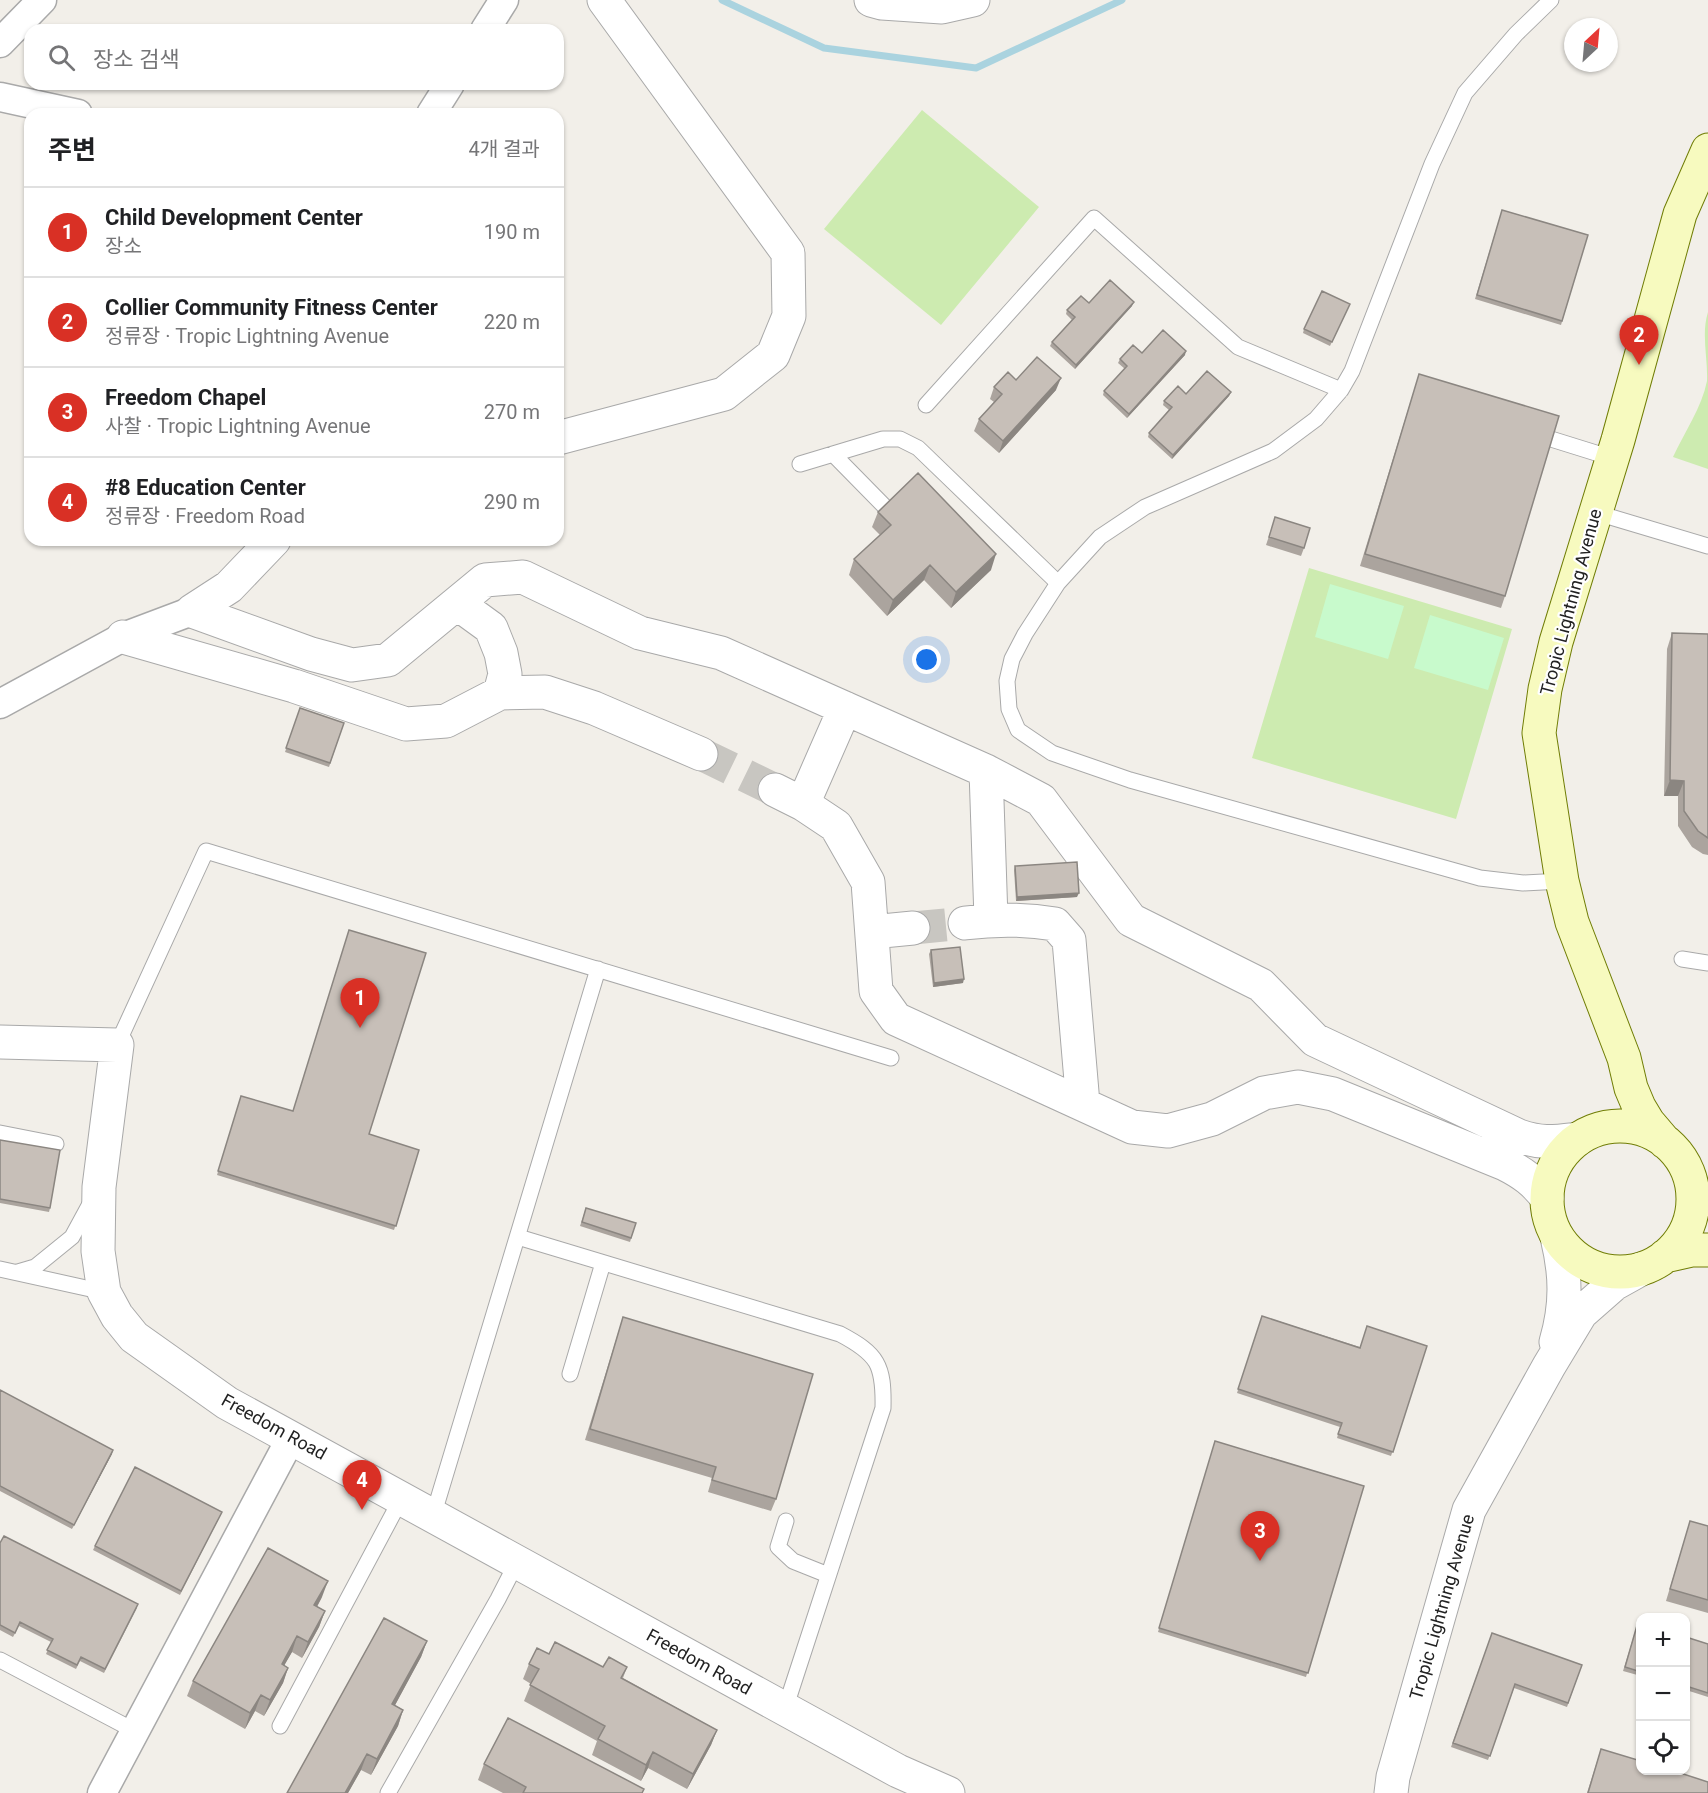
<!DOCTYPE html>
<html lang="ko">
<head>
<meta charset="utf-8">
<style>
  :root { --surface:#fff; --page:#f6f6f6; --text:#202124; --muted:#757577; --line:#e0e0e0; --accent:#d93025 }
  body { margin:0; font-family:Roboto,"Noto Sans KR",sans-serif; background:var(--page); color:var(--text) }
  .controls { position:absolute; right:18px; bottom:18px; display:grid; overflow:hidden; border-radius:12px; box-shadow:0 2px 4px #0004 }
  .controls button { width:54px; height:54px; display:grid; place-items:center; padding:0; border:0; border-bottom:2px solid var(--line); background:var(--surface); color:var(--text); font:30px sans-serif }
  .compass { position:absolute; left:1564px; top:18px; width:54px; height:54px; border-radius:50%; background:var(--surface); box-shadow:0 2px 4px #0004; rotate:26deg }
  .you { position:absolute; left:927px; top:660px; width:21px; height:21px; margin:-15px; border:4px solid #fff; border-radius:50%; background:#1a73e8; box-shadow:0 0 0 9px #1a73e833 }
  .badge { display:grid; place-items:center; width:39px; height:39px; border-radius:50%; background:var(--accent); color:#fff; font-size:20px; font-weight:700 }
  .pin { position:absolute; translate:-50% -50px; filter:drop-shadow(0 2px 3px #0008) }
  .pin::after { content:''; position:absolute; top:32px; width:21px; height:18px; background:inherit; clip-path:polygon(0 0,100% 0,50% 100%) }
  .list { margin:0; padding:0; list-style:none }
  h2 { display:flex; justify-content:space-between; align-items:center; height:78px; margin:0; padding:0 24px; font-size:26px }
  h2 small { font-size:20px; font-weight:400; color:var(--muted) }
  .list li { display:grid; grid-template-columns:39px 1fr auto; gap:18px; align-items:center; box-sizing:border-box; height:90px; padding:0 24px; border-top:2px solid var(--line) }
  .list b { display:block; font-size:22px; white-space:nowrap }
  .list p { margin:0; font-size:20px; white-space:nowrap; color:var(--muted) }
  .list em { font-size:20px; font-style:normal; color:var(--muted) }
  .icon { flex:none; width:33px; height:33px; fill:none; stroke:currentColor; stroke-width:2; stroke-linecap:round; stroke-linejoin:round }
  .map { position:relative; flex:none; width:1708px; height:1793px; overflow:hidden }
  .search { position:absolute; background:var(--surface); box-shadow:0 2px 4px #0004; left:24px; top:24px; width:540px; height:66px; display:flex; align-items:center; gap:15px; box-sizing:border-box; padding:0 21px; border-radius:18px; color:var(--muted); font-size:22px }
  .panel { position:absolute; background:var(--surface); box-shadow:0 2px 4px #0004; left:24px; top:108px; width:540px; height:438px; border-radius:18px }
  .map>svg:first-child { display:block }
  .grass { fill:#cdebb0 }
  .park { fill:#c8facc }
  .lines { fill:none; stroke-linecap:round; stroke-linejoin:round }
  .stream { stroke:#aad3df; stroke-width:7 }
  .tertiary-tunnel { stroke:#c8c6c1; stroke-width:33; stroke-dasharray:33 16; stroke-linecap:butt }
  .service-casing { stroke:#a9a9a9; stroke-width:17 }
  .minor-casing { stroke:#a9a9a9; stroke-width:31 }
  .tertiary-casing { stroke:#a9a9a9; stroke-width:35 }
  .secondary-casing { stroke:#707d05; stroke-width:35 }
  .service { stroke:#fff; stroke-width:15 }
  .minor { stroke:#fff; stroke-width:28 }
  .tertiary { stroke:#fff; stroke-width:33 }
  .secondary { stroke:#f7fabf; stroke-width:33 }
  .wall { fill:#aba49e }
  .shaded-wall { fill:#8b8681 }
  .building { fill:#c7bfb8; stroke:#8b8681; stroke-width:1.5 }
  .labels { text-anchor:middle; stroke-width:4.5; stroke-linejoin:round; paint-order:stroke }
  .street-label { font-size:18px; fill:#222; stroke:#fff }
</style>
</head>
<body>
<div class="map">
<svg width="1708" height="1793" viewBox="0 0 1708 1793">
  <rect width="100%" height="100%" fill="#f2efe9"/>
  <path class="grass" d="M922 110 1039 207 941 325 824 229Z
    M1708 312V469L1673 457C1684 433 1702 407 1707 381 1708 358 1701 334 1708 312Z
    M1309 568 1512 629 1456 819 1252 758Z"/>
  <path class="park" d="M1330 584 1404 606 1388 659 1315 637Z
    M1430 615 1504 638 1488 690 1414 668Z"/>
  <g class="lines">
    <path class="stream" d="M722 0 824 48 976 68 1122 0"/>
    <path class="tertiary-tunnel" d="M701 754 775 790
      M913 928 965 923"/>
    <g class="service-casing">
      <path id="service" d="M1551 0 1516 34 1465 93 1432 164 1352 371 1341 390 1316 419 1273 451 1145 507 1100 537 1058 583 1025 634 1012 659 1007 681 1009 709 1018 730 1052 753 1130 780 1480 878 1523 883 1562 881
        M926 405 1094 218 1238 347 1341 390
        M1551 439 1612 458
        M833 454 889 511
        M800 464 883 439H900L918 448 1058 583
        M1594 512 1708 546
        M1682 959 1708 963
        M117 1045 206 851 891 1058
        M0 1133 56 1144
        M518 1237 840 1334C878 1354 884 1365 883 1408L785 1709
        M0 1269 104 1292
        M18 1272 35 1267 72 1237 91 1202
        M570 1374 603 1263
        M433 1516 598 969
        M786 1521 778 1547 793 1561 828 1575
        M0 1660 135 1731
        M280 1726 401 1499
        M388 1793 498 1599 517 1562"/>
    </g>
    <g class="minor-casing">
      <path id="minor" d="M485 30 504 0
        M0 43 42 0
        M0 97 78 114
        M431 114 450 84
        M0 704 123 637 192 611
        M102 1793 291 1438"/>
    </g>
    <g class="tertiary-casing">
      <path id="tertiary" d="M871 0 882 3 942 7 973 0
        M558 438 724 394 773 355 789 316 788 253 604 0
        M458 604 491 628 501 653 505 674 500 693
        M192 611 311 654 352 665 388 660 485 580 523 577 640 633 721 653 986 771 1041 800 1131 920 1261 985 1315 1040 1519 1136C1543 1144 1553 1142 1578 1139
        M192 611 229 587 274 540
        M123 637 294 686 406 724 446 721 500 693 545 692 594 708 701 754
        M986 771 991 919
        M775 790 803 804 836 826 868 882 876 991 896 1019 1132 1127 1168 1131 1212 1119 1264 1093 1298 1087 1333 1094 1505 1164C1523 1173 1535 1182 1547 1198
        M803 804 845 708
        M965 923C996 919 1025 919 1055 924L1069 940 1083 1104
        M872 932 913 928
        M0 1042 117 1045 99 1187 98 1251 104 1292 117 1316 134 1337 227 1403 898 1771 948 1793
        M1556 1342C1567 1304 1566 1274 1557 1237
        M1391 1793 1393 1777 1469 1510 1549 1366 1581 1313 1614 1284 1641 1269"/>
    </g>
    <g class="secondary-casing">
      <path id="secondary" d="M1547 1199a73 73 0 1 1 146 0a73 73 0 1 1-146 0Z
        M1665 1142 1648 1122 1639 1107 1631 1088 1624 1058 1572 922 1562 881 1539 733 1545 689 1556 642 1618 440 1680 214 1708 150
        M1665 1256 1692 1250H1708"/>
    </g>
    <use href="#service" class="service"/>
    <use href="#minor" class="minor"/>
    <use href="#tertiary" class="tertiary"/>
    <use href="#secondary" class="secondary"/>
  </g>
  <path class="wall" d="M1502 210 1588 235 1561 325 1475 299Z
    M1089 303 1132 306 1075 369 1050 346 1052 342 1072 320 1066 314 1067 310Z
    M1350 304 1330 346 1303 333 1304 329Z
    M1142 353 1185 355 1127 418 1103 395 1104 391 1125 369 1118 363 1120 359Z
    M1419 374 1505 596 1501 608 1360 566Z
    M1016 380 1056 390 999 453 974 431 979 419 994 402 990 399 994 387Z
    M1231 392 1229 396 1172 459 1148 437 1149 433 1169 410 1163 405 1164 401 1186 394Z
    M878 512 991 570 951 608 924 580 887 616 849 575 854 559 880 535 872 527Z
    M1275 518 1304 548 1301 556 1266 545Z
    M1672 633 1708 634V855L1703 854 1692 847 1678 826V796H1664L1667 649Z
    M300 708 344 723 329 767 285 752Z
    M1015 866 1077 897 1016 901 1014 870Z
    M931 950 963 983 933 987 929 954Z
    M241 1096 419 1150 394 1230 217 1175Z
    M0 1140 50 1208 49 1212 0 1203Z
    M586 1208 636 1223 630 1242 580 1226Z
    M1262 1316 1360 1347 1427 1346 1391 1456 1337 1438 1340 1427 1237 1393Z
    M623 1317 776 1499 771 1511 708 1492 712 1478 585 1440Z
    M0 1390 112 1454 72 1529 0 1491Z
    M1215 1441 1364 1486 1306 1677 1158 1632Z
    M222 1512 180 1595 93 1550 95 1546Z
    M1690 1521 1708 1526V1613L1666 1601Z
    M0 1543 137 1608 104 1673 80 1661 76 1669 46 1654 51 1642 19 1626 13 1637 0 1630Z
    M322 1597 317 1607 325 1611 319 1627 302 1658 292 1652 284 1665 288 1668 283 1683 264 1716 255 1711 245 1729 187 1696 193 1681Z
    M1638 1622 1641 1623V1676L1623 1671Z
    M1492 1633 1582 1665 1567 1707 1514 1688 1488 1760 1451 1747Z
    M1686 1637 1708 1644V1697L1686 1690Z
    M427 1641 421 1657 395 1705 403 1710 398 1726 371 1775 361 1770 348 1793H287Z
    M549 1654 603 1667H627L623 1678 717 1730 711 1745 687 1789 648 1768 641 1781 592 1755 597 1741 524 1701 531 1684 523 1679 529 1664Z
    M1601 1749 1708 1793H1587Z
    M484 1764 642 1793H503L478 1780Z"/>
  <path class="shaded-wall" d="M1134 302 1132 306 1075 369 1076 365Z
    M1186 351 1185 355 1127 418 1129 414Z
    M1061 378 1056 390 999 453 1003 441Z
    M1231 392 1229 396 1172 459 1173 455Z
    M996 554 991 570 951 608 956 592Z
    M930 565 924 580 887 616 893 600Z
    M1670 780 1684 781 1678 796H1664Z
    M1079 893 1077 897 1016 901 1017 897Z
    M964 979 963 983 933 987 934 983Z
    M113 1450 112 1454 72 1529 74 1525Z
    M328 1581 322 1597 309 1621 314 1605Z
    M325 1611 319 1627 302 1658 308 1642Z
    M297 1636 292 1652 276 1680 282 1664Z
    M427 1641 421 1657 387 1720 392 1704Z
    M288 1668 283 1683 264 1716 270 1700Z
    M261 1695 255 1711 245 1729 250 1713Z
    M403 1710 398 1726 371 1775 377 1759Z
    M717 1730 711 1745 687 1789 693 1774Z
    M653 1752 648 1768 641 1781 646 1765Z
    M367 1754 361 1770 348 1793H345Z"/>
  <path class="building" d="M1502 210 1588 235 1562 321 1477 295Z
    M1110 280 1134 302 1076 365 1052 342 1075 317 1067 310 1081 296 1089 303Z
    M1322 291 1350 304 1332 342 1304 329Z
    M1163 330 1186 351 1129 414 1104 391 1127 366 1120 359 1133 345 1142 353Z
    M1037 357 1061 378 1003 441 979 419 1002 394 994 387 1008 372 1016 380Z
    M1207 371 1231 392 1173 455 1149 433 1172 407 1164 401 1178 386 1186 394Z
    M1419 374 1559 416 1505 596 1365 554Z
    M918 473 996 554 956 592 930 565 893 600 854 559 891 525 878 512Z
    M1275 517 1310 528 1304 548 1269 537Z
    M1672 633 1708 634V838L1698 831 1684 811V781L1670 780Z
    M300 708 344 723 330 763 286 748Z
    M1077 862 1079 893 1017 897 1015 866Z
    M349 930 426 953 369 1134 419 1150 396 1226 218 1171 241 1096 293 1111Z
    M960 947 964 979 934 983 931 950Z
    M0 1140 60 1150 50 1208 0 1199Z
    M586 1208 636 1223 631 1238 582 1222Z
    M1262 1316 1360 1348 1367 1326 1427 1346 1393 1452 1338 1434 1342 1423 1238 1389Z
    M623 1317 813 1374 776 1499 712 1480 716 1467 590 1429Z
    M0 1390 113 1450 74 1525 0 1486Z
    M1215 1441 1364 1486 1308 1673 1159 1628Z
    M135 1467 222 1512 181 1591 95 1546Z
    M1690 1521 1708 1526V1600L1670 1589Z
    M4 1536 138 1604 105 1669 81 1657 77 1665 47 1650 53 1639 20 1622 15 1633 0 1625V1543Z
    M268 1548 328 1581 314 1605 325 1611 308 1642 297 1636 282 1664 288 1668 270 1700 261 1695 250 1713 193 1681Z
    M384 1618 427 1641 392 1704 403 1710 377 1759 367 1754 345 1793H287Z
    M1638 1622 1641 1623V1672L1625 1667Z
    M1492 1633 1582 1665 1568 1703 1515 1684 1490 1756 1453 1743Z
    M1686 1637 1708 1644V1693L1686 1686Z
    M555 1642 603 1667 609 1657 627 1667 621 1678 717 1730 693 1774 653 1752 646 1765 598 1739 605 1726 530 1685 539 1669 529 1664 537 1648 549 1654Z
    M508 1718 644 1789 642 1793H523L526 1787 484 1764Z
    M1601 1749 1641 1761V1770H1671L1708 1782V1793H1588Z"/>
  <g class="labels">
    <g class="street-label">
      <text transform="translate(1571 602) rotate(-75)" y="6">Tropic Lightning Avenue</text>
      <text transform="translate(274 1427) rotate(29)" y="6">Freedom Road</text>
      <text transform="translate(1442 1607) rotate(-74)" y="6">Tropic Lightning Avenue</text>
      <text transform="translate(699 1662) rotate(29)" y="6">Freedom Road</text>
    </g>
  </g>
</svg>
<div class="controls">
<button>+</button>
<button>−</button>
<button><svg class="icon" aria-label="locate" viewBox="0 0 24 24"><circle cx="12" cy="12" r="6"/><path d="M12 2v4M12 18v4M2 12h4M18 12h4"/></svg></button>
</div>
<svg class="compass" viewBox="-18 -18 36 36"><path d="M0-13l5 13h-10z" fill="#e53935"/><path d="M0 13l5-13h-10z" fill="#757577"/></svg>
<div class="you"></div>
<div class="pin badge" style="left:360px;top:1028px">1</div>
<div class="pin badge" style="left:1639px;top:365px">2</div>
<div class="pin badge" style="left:1260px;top:1561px">3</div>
<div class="pin badge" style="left:362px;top:1510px">4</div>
<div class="search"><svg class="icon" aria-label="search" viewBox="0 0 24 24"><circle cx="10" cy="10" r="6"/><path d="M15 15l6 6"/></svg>장소 검색</div>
<section class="panel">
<h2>주변<small>4개 결과</small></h2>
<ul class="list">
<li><span class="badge">1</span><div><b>Child Development Center</b><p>장소</p></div><em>190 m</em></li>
<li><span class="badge">2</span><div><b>Collier Community Fitness Center</b><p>정류장 · Tropic Lightning Avenue</p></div><em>220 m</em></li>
<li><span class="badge">3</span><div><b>Freedom Chapel</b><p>사찰 · Tropic Lightning Avenue</p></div><em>270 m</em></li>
<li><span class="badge">4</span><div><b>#8 Education Center</b><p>정류장 · Freedom Road</p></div><em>290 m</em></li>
</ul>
</section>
</div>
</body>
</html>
